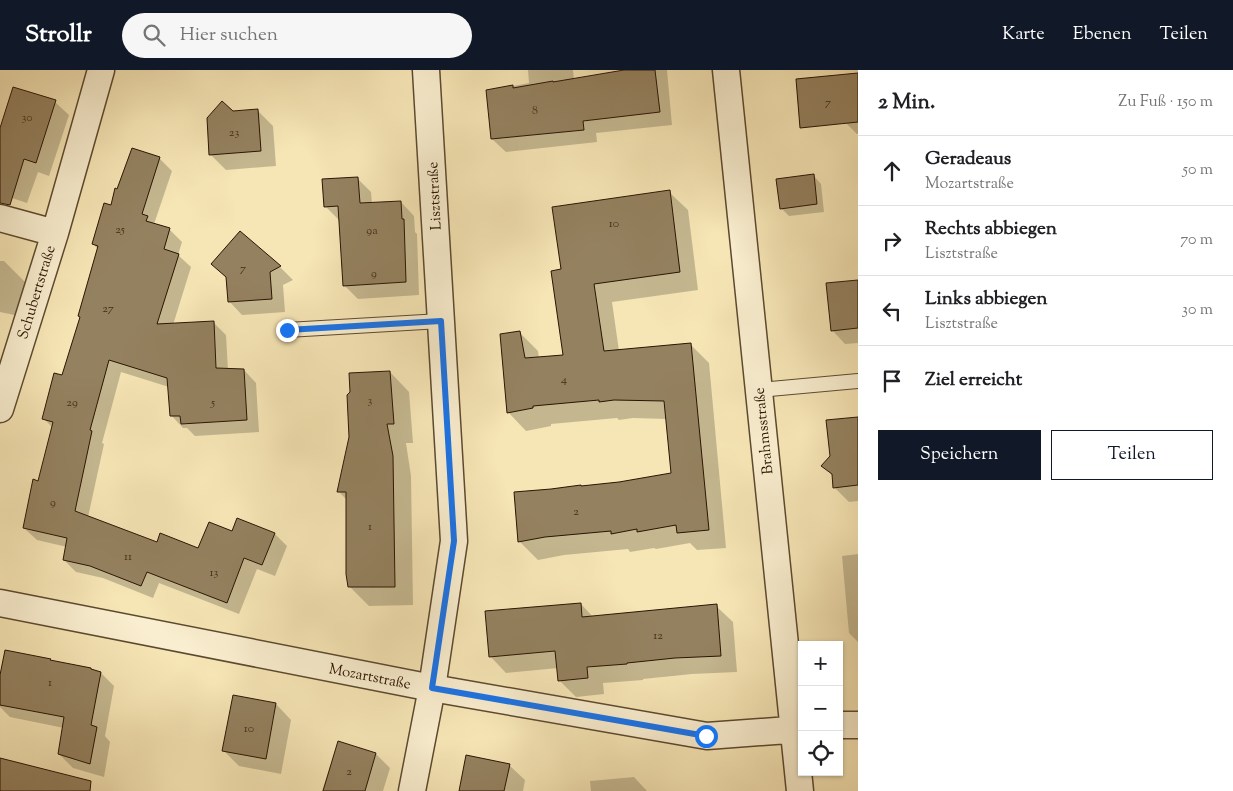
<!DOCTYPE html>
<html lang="de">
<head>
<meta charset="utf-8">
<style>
  :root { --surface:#fff; --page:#f6f6f6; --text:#202124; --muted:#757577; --line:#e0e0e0; --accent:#111827 }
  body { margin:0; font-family:"Sorts Mill Goudy",serif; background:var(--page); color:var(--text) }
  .controls { position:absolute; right:15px; bottom:15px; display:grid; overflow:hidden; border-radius:0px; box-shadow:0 1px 4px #0004 }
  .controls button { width:45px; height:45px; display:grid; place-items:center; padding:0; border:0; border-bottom:1px solid var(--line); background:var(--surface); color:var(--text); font:25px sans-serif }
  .stop { position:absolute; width:15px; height:15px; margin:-11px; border:4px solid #1a73e8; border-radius:50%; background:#fff }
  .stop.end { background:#1a73e8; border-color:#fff; box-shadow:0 1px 5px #0008 }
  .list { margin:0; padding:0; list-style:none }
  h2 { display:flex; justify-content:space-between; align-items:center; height:65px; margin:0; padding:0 20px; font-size:21px }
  h2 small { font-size:16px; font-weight:400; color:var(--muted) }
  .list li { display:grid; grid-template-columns:32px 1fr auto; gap:15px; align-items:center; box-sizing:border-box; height:70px; padding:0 20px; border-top:1px solid var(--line) }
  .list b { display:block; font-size:19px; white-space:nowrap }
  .list p { margin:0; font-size:16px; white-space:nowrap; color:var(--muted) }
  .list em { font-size:16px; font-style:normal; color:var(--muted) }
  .actions { display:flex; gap:10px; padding:15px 20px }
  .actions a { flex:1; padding:11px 0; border:1px solid var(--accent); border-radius:0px; text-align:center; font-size:18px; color:var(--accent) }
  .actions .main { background:var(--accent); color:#fff }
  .icon { flex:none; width:28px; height:28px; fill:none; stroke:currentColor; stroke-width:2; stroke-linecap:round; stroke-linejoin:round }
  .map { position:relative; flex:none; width:858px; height:721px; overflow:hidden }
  header { display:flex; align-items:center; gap:30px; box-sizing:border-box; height:70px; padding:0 25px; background:var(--accent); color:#fff }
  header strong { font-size:24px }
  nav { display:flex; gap:28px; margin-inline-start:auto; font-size:18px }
  .search { width:350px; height:45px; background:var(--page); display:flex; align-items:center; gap:12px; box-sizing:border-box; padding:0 18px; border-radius:28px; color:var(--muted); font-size:19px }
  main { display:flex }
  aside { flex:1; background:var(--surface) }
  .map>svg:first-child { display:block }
  .shadow { fill:#0003 }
  .building { fill:#94815f; stroke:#2a1502 }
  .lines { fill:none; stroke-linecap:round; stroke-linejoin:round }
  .lane-casing { stroke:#5d492f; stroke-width:16 }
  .street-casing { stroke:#5d492f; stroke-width:29 }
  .lane { stroke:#f9eecf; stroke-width:14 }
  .street { stroke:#f9eecf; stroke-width:26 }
  .route { stroke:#1a73e8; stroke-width:6 }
  .labels { text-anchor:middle; stroke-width:4; stroke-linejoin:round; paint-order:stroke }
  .number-label { font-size:12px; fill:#443019 }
  .street-label { font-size:15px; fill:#2a1502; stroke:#f9eecf }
</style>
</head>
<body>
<header>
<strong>Strollr</strong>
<div class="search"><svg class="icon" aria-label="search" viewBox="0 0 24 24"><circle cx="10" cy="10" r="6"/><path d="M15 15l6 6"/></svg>Hier suchen</div>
<nav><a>Karte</a><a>Ebenen</a><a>Teilen</a></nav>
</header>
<main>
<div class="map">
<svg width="858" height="721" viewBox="0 0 858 721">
  <rect width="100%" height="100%" fill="#f6e5b5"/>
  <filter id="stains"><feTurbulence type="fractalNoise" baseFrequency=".004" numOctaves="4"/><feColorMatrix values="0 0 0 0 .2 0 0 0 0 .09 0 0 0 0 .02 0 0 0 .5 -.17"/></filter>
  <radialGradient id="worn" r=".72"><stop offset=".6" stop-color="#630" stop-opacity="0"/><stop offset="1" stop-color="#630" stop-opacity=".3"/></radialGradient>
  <path class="shadow" d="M528 0H573L574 10 626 0H667L672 55 596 63 597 72 506 82 492 69 487 21 529 13Z
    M858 27V64H857L843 50Z
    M55 32 69 45 49 106 38 102 27 133 0 124V63Z
    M258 41 273 56 276 96 226 100 210 84 232 42Z
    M159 88 172 101 154 154 169 159 182 172 178 185 191 197 173 255 213 252 226 265 228 300H244L256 313 259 362 195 366 187 358H183L171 345 169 317 121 302 102 373 104 374 88 447 158 474 199 480 233 463 275 464 287 476 275 506 257 499 239 544 159 513 153 528 103 508 76 502 64 490 67 477 37 470 24 458 39 412 53 358 43 348 63 307 81 247 99 180 93 174 111 136Z
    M814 106 821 114 824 142 789 146 781 138Z
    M357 108 371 122 372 134 401 132 414 146 415 162 417 164 419 225 358 229 344 215 340 150H339L325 136Z
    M669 122 688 140 698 220 612 232 619 281 691 275 709 293 726 478 697 480 690 473 656 479 654 478 630 482 628 479 564 485 538 490 520 472 582 417 620 414 673 404 667 349 633 348 619 350 617 348 551 354V356L526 361 508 342 519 262 538 281 539 288 565 286 562 200Z
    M240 163 280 197 293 210 283 215 285 242 242 245 229 231 227 208 213 194Z
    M0 191H4L30 217 24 247 0 242Z
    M858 211V273L845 274 832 260Z
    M390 302 409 322 413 373H406L411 406 413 535 369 536 349 516 347 430 339 422Z
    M858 348V431L849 432 834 417 833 406 823 396Z
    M858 484V572L849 563 842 486Z
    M581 534 593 547 716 536 733 552 737 602 692 604 643 609V610L603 613 604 624 576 627 559 610 558 598 506 603 490 586Z
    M50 590 52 592 101 603 114 616 105 666 110 672 104 707 73 698 59 684 64 658 10 647 0 637V612Z
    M234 626 276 634 291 650 281 704 239 696 224 681Z
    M376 684 390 698 383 721H322L330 696H332Z
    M509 695 525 710 523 721H460Z
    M634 707 647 721H591L590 711Z"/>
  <path class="building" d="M624 0H655L660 42 583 51 584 60 491 69 486 20 513 15V18L553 11V12Z
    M858 3V52L800 58 796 9Z
    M13 17 56 30 36 93 24 89 10 135 0 133V58Z
    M222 31 233 41 258 39 261 81 209 85 207 48Z
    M132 78 160 87 142 144 148 146 146 151 170 158 164 179 179 184 157 254 214 251 216 298 244 299 247 350 181 354 180 346H170L167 308 109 290 90 360 92 361 75 441 157 472 160 463 198 478 209 452 232 461 237 448 275 463 262 495 244 488 227 533 147 502 141 516 90 496 63 490 67 468 23 458 33 409 38 411 53 352 42 349 54 303 62 305 80 247 78 246 98 176 92 174 104 133 111 135 115 118 117 119Z
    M814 104 817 134 780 139 776 109Z
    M358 107 360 133 401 131 402 149H404L406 212 343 216 338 136 324 137 322 109Z
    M670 120 680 202 594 214 604 281 691 273 709 460 677 463 676 455 637 462V459L611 464V461L545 467 518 472 514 422 551 419 581 415V416L619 412 671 403 664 331 614 330 599 332V330L533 336V338L507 343 500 264 520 261 525 288 563 285 551 201 561 199 552 137Z
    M240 161 281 196 270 202 272 229 228 232 226 207 211 194Z
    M858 210V258L831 261 826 213Z
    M390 301 394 354H387L393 386 395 517H348L346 504V422H337L349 367 347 325 350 322 349 303Z
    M858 347V415L833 418 832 404 821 396 830 386 826 350Z
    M581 533 582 547 717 534 721 586 675 588 627 593V594L587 597 588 608 558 611 555 581 489 587 485 541Z
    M5 580 51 589 50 590 91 598V599L101 602 91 655 97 657 90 694 58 684 64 647 0 635V605Z
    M233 625 276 633 266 689 222 681Z
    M338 671 376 683 365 721H323Z
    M466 685 510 694 504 721H459Z
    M0 688 91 711 90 721H0Z"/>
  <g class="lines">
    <g class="lane-casing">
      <path id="lane" d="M287 260 441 251
        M759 320 858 311"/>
    </g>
    <g class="street-casing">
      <path id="street" d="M726 0 800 721
        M0 148 55 163
        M0 339 55 163 101 0
        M0 533 432 618 707 666 802 659
        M839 655H858
        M412 721 432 618 454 471 426 0"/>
    </g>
    <use href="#lane" class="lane"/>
    <use href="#street" class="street"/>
  </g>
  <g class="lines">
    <path class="route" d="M287 260 441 251 454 471 432 618 706 666"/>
  </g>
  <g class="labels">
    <g class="number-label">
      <text x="828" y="36">7</text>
      <text x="535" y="44">8</text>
      <text x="27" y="51">30</text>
      <text x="234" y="66">23</text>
      <text x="614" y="157">10</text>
      <text x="120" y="163">25</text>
      <text x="372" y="164">9a</text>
      <text x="243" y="202">7</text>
      <text x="374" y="207">9</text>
      <text x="108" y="242">27</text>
      <text x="564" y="313">4</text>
      <text x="370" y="334">3</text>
      <text x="72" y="336">29</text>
      <text x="213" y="336">5</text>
      <text x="53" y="436">9</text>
      <text x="576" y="445">2</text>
      <text x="370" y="460">1</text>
      <text x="128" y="490">11</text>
      <text x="214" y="506">13</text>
      <text x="658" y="569">12</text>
      <text x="50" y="616">1</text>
      <text x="249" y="662">10</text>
      <text x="349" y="705">2</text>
    </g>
    <g class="street-label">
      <text transform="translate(434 126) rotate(-93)" y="5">Lisztstraße</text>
      <text transform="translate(36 222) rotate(-73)" y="5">Schubertstraße</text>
      <text transform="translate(763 361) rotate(-96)" y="5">Brahmsstraße</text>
      <text transform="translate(370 606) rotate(11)" y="5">Mozartstraße</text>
    </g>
  </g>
  <rect width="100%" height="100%" filter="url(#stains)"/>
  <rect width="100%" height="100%" fill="url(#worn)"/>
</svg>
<div class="controls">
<button>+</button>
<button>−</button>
<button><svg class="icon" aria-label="locate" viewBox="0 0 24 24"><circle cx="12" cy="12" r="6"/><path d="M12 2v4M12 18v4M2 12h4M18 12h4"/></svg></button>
</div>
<div class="stop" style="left:706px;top:666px"></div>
<div class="stop end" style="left:287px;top:260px"></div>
</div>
<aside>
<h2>2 Min.<small>Zu Fuß · 150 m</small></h2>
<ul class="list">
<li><svg class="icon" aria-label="ahead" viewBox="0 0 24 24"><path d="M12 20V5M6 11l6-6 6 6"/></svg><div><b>Geradeaus</b><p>Mozartstraße</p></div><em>50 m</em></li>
<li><svg class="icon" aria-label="right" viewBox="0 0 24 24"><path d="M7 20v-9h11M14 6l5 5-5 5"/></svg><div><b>Rechts abbiegen</b><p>Lisztstraße</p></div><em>70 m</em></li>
<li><svg class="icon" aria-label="left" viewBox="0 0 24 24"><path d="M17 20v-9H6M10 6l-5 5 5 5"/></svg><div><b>Links abbiegen</b><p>Lisztstraße</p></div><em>30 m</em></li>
<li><svg class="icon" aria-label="arrive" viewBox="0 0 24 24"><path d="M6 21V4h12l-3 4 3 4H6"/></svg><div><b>Ziel erreicht</b></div></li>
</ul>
<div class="actions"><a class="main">Speichern</a><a>Teilen</a></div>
</aside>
</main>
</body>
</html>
